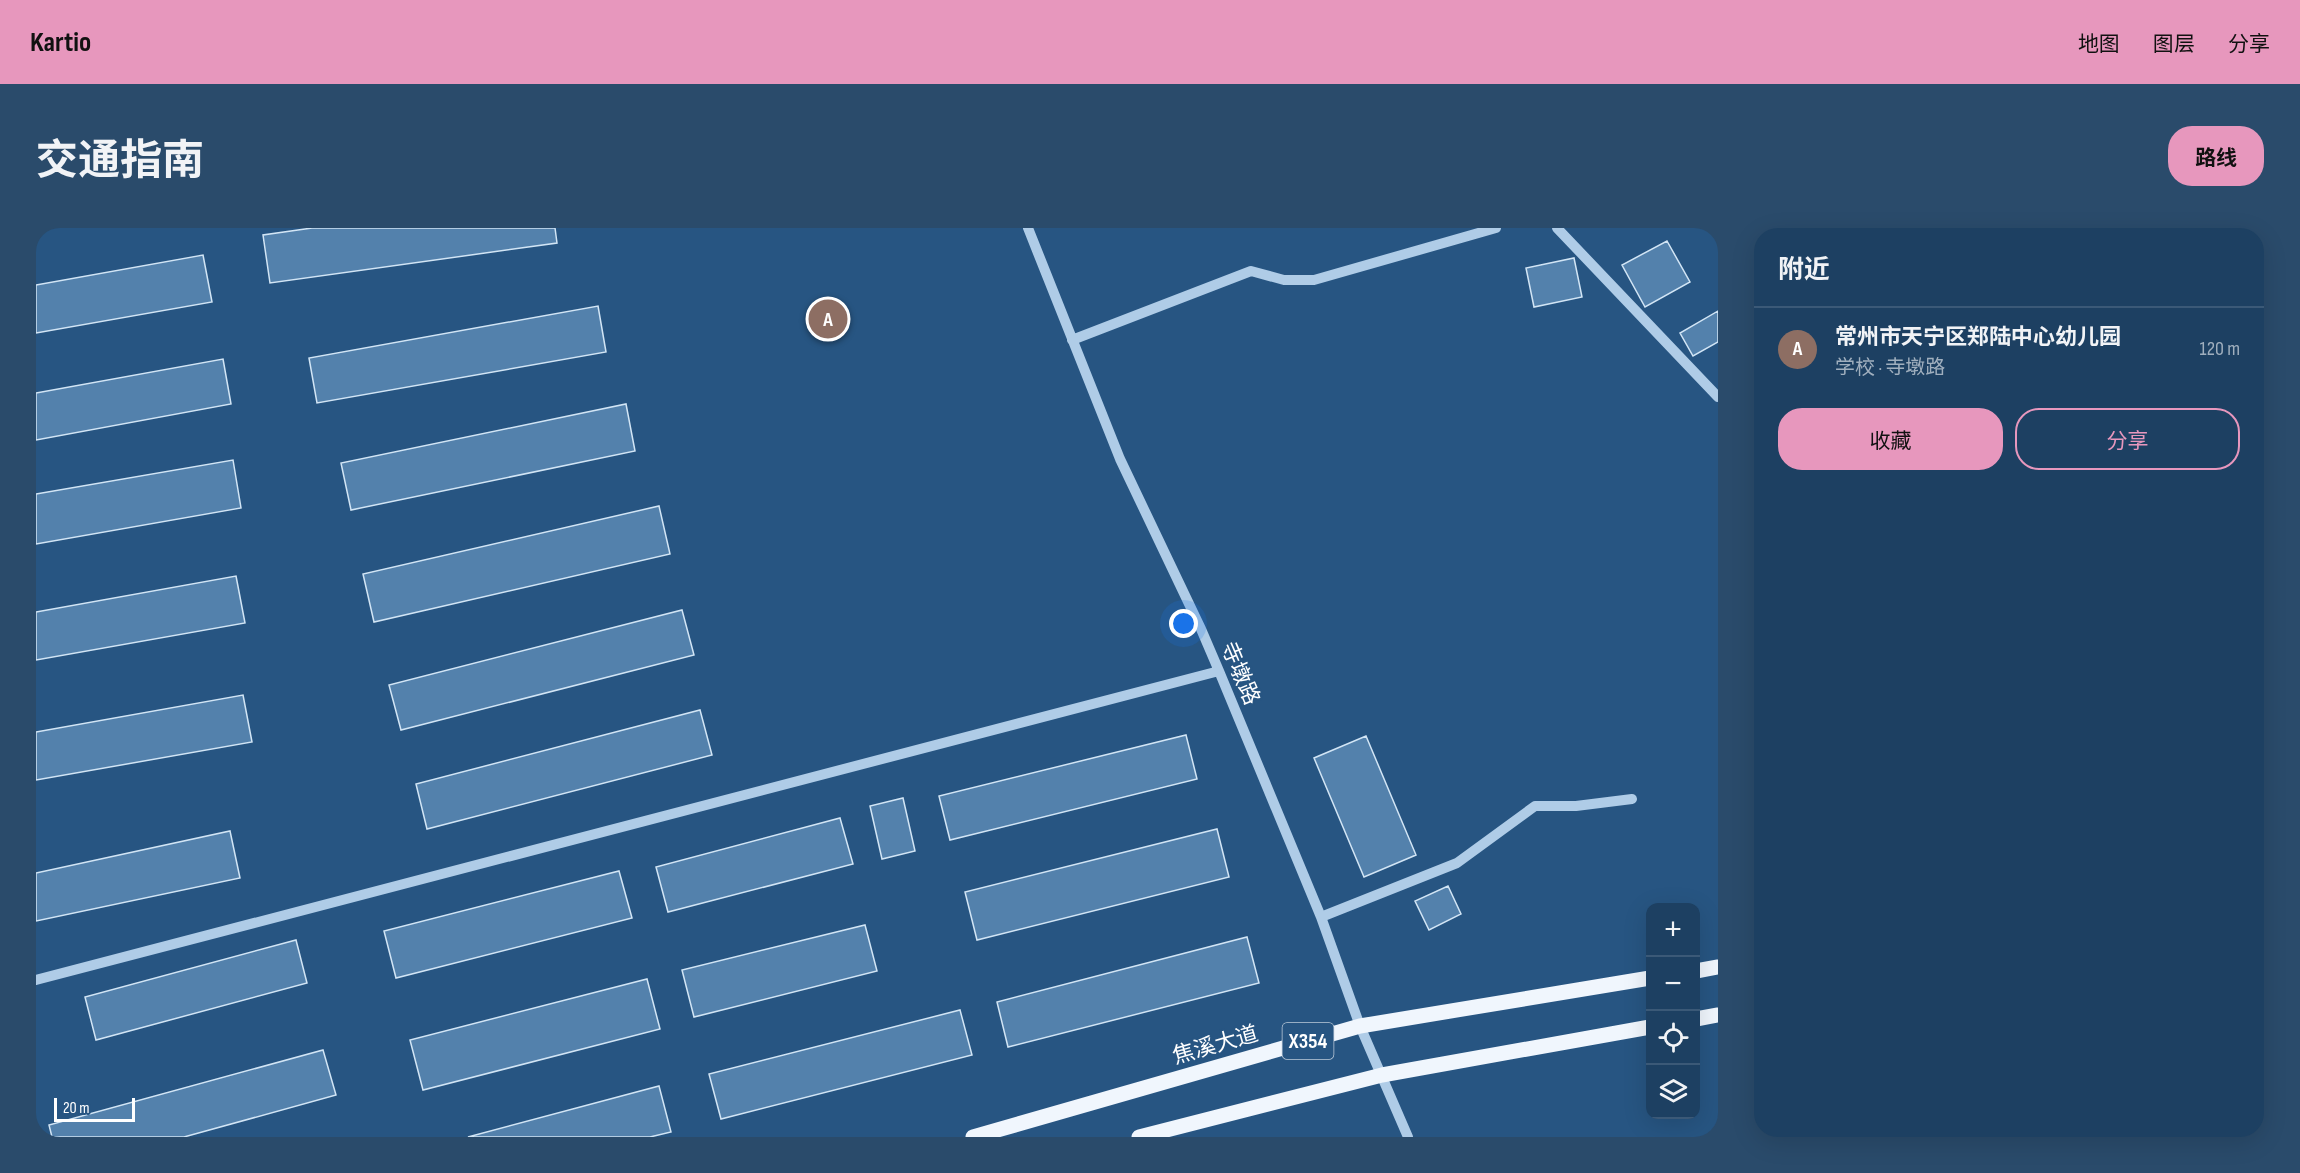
<!DOCTYPE html>
<html lang="zh">
<head>
<meta charset="utf-8">
<style>
  :root { --surface:#1d4062; --page:#2a4b6b; --text:#f1f3f6; --muted:#a0afbe; --line:#3b5977; --accent:#e797bd }
  body { margin:0; font-family:"Sofia Sans Condensed","Noto Sans SC",sans-serif; background:var(--page); color:var(--text) }
  .controls { position:absolute; right:18px; bottom:18px; display:grid; overflow:hidden; border-radius:12px; box-shadow:0 6px 24px #0002 }
  .controls button { width:54px; height:54px; display:grid; place-items:center; padding:0; border:0; border-bottom:2px solid var(--line); background:var(--surface); color:var(--text); font:30px sans-serif }
  .scale { position:absolute; left:18px; bottom:15px; width:81px; box-sizing:border-box; padding-left:6px; border:3px solid #fff; border-top:0; font-size:16px; line-height:21px; white-space:nowrap; color:#fff; -webkit-text-stroke:4px #275582; paint-order:stroke }
  .you { position:absolute; left:1148px; top:396px; width:21px; height:21px; margin:-15px; border:4px solid #fff; border-radius:50%; background:#1a73e8; box-shadow:0 0 0 9px #1a73e833 }
  .badge { display:grid; place-items:center; width:39px; height:39px; border-radius:50%; background:var(--accent); color:#fff; font-size:20px; font-weight:700 }
  .pin { position:absolute; translate:-50% -50%; border:3px solid #fff; box-shadow:0 2px 6px #0006 }
  .list { margin:0; padding:0; list-style:none }
  h2 { display:flex; justify-content:space-between; align-items:center; height:78px; margin:0; padding:0 24px; font-size:26px }
  h2 small { font-size:20px; font-weight:400; color:var(--muted) }
  .list li { display:grid; grid-template-columns:39px 1fr auto; gap:18px; align-items:center; box-sizing:border-box; height:84px; padding:0 24px; border-top:2px solid var(--line) }
  .list b { display:block; font-size:22px; white-space:nowrap }
  .list p { margin:0; font-size:20px; white-space:nowrap; color:var(--muted) }
  .list em { font-size:20px; font-style:normal; color:var(--muted) }
  .actions { display:flex; gap:12px; padding:18px 24px }
  .actions a { flex:1; padding:14px 0; border:2px solid var(--accent); border-radius:24px; text-align:center; font-size:21px; color:var(--accent) }
  .actions .main { background:var(--accent); color:#111 }
  .icon { flex:none; width:33px; height:33px; fill:none; stroke:currentColor; stroke-width:2; stroke-linecap:round; stroke-linejoin:round }
  .map { position:relative; flex:none; width:1682px; height:909px; overflow:hidden; border-radius:24px }
  header { display:flex; align-items:center; gap:36px; box-sizing:border-box; height:84px; padding:0 30px; background:var(--accent); color:#111 }
  header strong { font-size:28px }
  nav { display:flex; gap:33px; margin-inline-start:auto; font-size:21px }
  .intro { display:flex; align-items:center; justify-content:space-between; box-sizing:border-box; height:144px; padding:0 36px }
  h1 { margin:0; font-size:42px }
  .button { padding:15px 27px; border-radius:24px; background:var(--accent); color:#111; font-size:21px; font-weight:700 }
  main { display:flex; gap:36px; padding:0 36px }
  aside { flex:1; background:var(--surface); border-radius:24px; box-shadow:0 6px 24px #0002 }
  .map>svg:first-child { display:block }
  .building { fill:#5381ac; stroke:#d2e5f5; stroke-width:1.5 }
  .lines { fill:none; stroke-linecap:round; stroke-linejoin:round }
  .minor { stroke:#afcce7; stroke-width:10 }
  .major { stroke:#f0f6fd; stroke-width:15 }
  .labels { text-anchor:middle; stroke-width:4.5; stroke-linejoin:round; paint-order:stroke }
  .shield { fill:#275582; stroke:#beccda; stroke-width:1.5 }
  .shield-label { font-size:21px; font-weight:bold; fill:#fff }
  .street-label { font-size:22px; fill:#fff; stroke:#275582 }
</style>
</head>
<body>
<header>
<strong>Kartio</strong>
<nav><a>地图</a><a>图层</a><a>分享</a></nav>
</header>
<div class="intro"><h1>交通指南</h1><a class="button">路线</a></div>
<main>
<div class="map">
<svg width="1682" height="909" viewBox="0 0 1682 909">
  <rect width="100%" height="100%" fill="#275582"/>
  <path class="building" d="M276 0H519L521 15 234 55 227 7Z
    M1631 13 1654 54 1609 79 1586 37Z
    M167 27 176 74 0 105V57Z
    M1538 30 1546 69 1498 79 1490 40Z
    M562 78 570 124 281 175 273 130Z
    M1682 83V114L1657 128 1644 105Z
    M187 131 195 176 0 212V165Z
    M590 176 599 223 315 282 305 235Z
    M197 232 205 280 0 316V266Z
    M623 278 634 326 338 394 327 346Z
    M200 348 209 395 0 432V384Z
    M646 382 658 427 365 502 353 457Z
    M207 467 216 514 0 552V504Z
    M664 482 676 527 391 601 380 556Z
    M1150 507 1161 551 914 612 903 568Z
    M1330 508 1380 627 1328 649 1278 530Z
    M867 570 879 623 846 631 834 578Z
    M804 590 817 636 632 684 620 639Z
    M1181 601 1193 649 941 712 929 664Z
    M194 603 204 650 0 693V645Z
    M583 643 596 690 360 750 348 703Z
    M1412 658 1425 686 1393 702 1379 673Z
    M829 697 841 743 658 789 646 742Z
    M1211 709 1223 755 972 819 961 774Z
    M260 712 271 755 60 812 49 769Z
    M611 751 624 801 387 862 374 812Z
    M924 782 936 827 685 891 673 846Z
    M287 822 300 867 148 909H16L13 897Z
    M623 858 635 904 614 909H432Z"/>
  <g class="lines">
    <path class="minor" d="M992 0 1084 231 1165 401 1183 443 1285 689 1324 798 1372 909
      M1521 0 1682 169
      M1036 112 1215 43 1248 52H1278L1460 0
      M1285 689 1421 635 1499 578H1540L1596 571
      M0 752 1183 443"/>
    <path class="major" d="M1660 743 1682 739
      M1660 791 1682 787
      M937 909 1324 798 1614 750
      M1103 909 1346 847 1614 799"/>
  </g>
  <g class="labels">
    <rect class="shield" x="1246.5" y="795" width="51" height="36" rx="4.5"/>
    <g class="shield-label">
      <text x="1272" y="820">X354</text>
    </g>
    <g class="street-label">
      <text transform="translate(1205 445) rotate(67)" y="8">寺墩路</text>
      <text transform="translate(1179 816) rotate(-16)" y="8">焦溪大道</text>
    </g>
  </g>
</svg>
<div class="controls">
<button>+</button>
<button>−</button>
<button><svg class="icon" aria-label="locate" viewBox="0 0 24 24"><circle cx="12" cy="12" r="6"/><path d="M12 2v4M12 18v4M2 12h4M18 12h4"/></svg></button>
<button><svg class="icon" aria-label="layers" viewBox="0 0 24 24"><path d="M12 4l9 5-9 5-9-5zM3 14l9 5 9-5"/></svg></button>
</div>
<div class="scale">20 m</div>
<div class="you"></div>
<div class="pin badge" style="left:792px;top:91px;background:#8d6e63">A</div>
</div>
<aside>
<h2>附近<small></small></h2>
<ul class="list">
<li><span class="badge" style="background:#8d6e63">A</span><div><b>常州市天宁区郑陆中心幼儿园</b><p>学校 · 寺墩路</p></div><em>120 m</em></li>
</ul>
<div class="actions"><a class="main">收藏</a><a>分享</a></div>
</aside>
</main>
</body>
</html>
